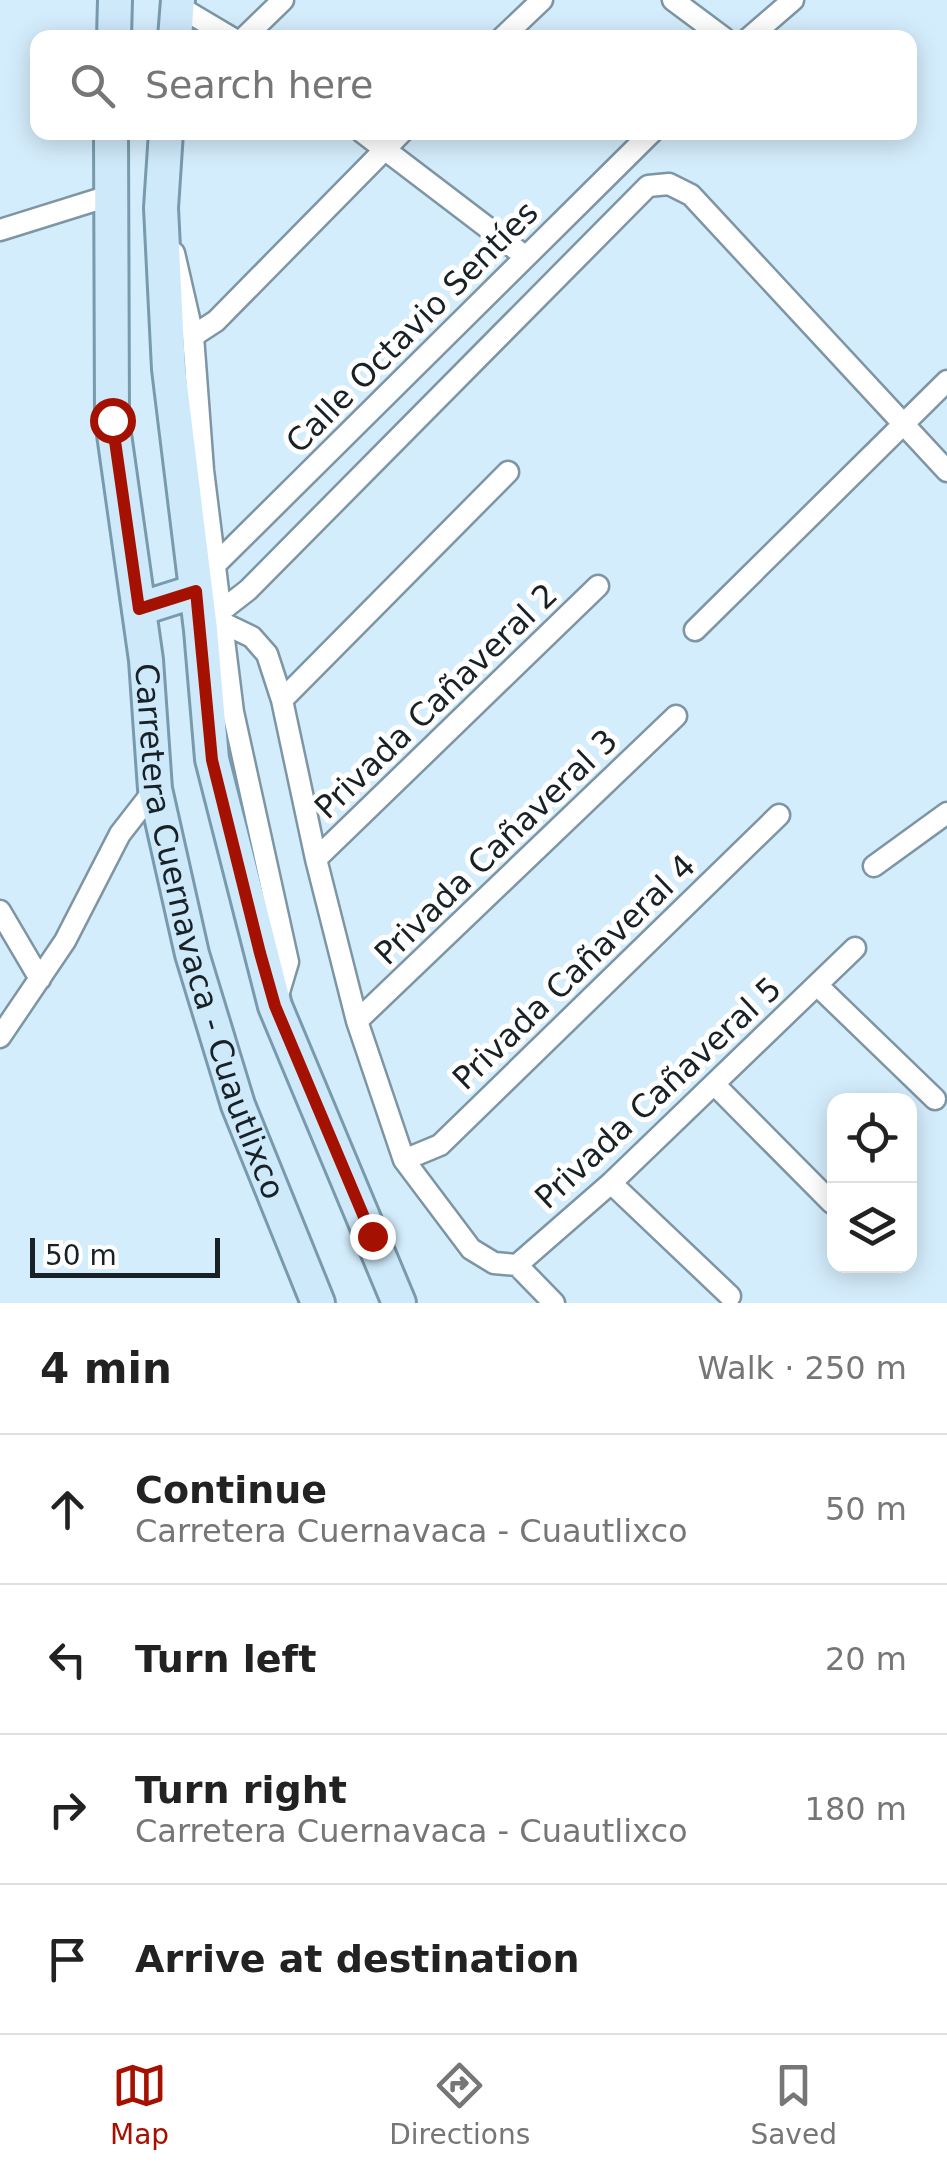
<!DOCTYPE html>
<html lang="en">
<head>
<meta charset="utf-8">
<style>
  :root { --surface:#fff; --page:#f2f2f2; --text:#222; --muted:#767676; --line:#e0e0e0; --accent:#a51100 }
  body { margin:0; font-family:"DejaVu Sans",sans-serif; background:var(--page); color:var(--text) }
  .controls { position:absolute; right:30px; bottom:30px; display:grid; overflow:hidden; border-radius:20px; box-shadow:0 5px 25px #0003 }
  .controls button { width:90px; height:90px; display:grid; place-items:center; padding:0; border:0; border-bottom:2px solid var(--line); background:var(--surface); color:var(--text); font:50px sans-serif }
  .scale { position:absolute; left:30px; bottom:25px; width:190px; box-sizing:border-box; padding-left:10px; border:5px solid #182126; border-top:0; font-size:28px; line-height:35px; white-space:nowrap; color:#182126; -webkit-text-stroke:8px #fff; paint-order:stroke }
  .stop { position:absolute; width:30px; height:30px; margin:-22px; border:8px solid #a51100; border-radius:50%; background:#fff }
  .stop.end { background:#a51100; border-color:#fff; box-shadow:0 2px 10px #0008 }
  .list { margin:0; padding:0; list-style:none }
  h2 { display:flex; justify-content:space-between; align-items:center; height:130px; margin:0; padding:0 40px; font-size:42px }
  h2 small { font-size:32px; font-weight:400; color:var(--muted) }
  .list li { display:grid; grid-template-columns:65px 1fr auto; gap:30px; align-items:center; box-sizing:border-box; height:150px; padding:0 40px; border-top:2px solid var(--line) }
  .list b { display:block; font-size:38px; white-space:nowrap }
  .list p { margin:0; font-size:32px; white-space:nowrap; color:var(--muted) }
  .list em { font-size:32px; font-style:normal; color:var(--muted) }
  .icon { flex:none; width:55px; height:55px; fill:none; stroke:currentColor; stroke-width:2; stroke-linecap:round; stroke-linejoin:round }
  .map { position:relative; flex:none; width:947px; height:1303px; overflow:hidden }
  .search { position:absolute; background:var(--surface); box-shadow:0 5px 25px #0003; left:30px; right:30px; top:30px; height:110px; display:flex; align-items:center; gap:25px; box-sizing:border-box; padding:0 35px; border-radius:20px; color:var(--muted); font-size:38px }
  .sheet { height:730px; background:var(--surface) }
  nav { display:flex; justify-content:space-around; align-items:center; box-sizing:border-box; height:140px; border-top:2px solid var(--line); background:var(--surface); font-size:28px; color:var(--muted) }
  nav a { display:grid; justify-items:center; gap:5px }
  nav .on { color:var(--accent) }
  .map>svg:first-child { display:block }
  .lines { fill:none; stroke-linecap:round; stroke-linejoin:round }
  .minor-casing { stroke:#7e95a3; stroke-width:25 }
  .primary-casing { stroke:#799aad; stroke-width:38 }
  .minor { stroke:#fff; stroke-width:20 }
  .primary { stroke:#cee9fa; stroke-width:32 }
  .route { stroke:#a51100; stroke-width:12 }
  .labels { text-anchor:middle; stroke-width:10; stroke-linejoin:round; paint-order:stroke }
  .street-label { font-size:32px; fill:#182126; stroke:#fff }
</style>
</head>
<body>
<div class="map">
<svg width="947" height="1303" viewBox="0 0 947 1303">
  <rect width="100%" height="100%" fill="#d4edfc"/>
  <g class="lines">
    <g class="minor-casing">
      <path id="minor" d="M673 0 724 38
        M178 6 232 38
        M244 38 283 0
        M502 38 542 0
        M749 38 793 0
        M362 132 526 257
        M0 230 109 196
        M174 253 193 336 203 470 233 712 288 962 276 1002
        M193 336 216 321 402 132
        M215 565 652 132
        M221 611 248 590 648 186 669 184 691 195 947 471
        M223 623 252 637 267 654 282 700 316 859 357 1021 404 1160 471 1249 494 1263 517 1265 611 1183 855 948
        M695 630 947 381
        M282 700 508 472
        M316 859 598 586
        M874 866 947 813
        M0 911 40 979
        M817 985 935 1099
        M357 1021 676 716
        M0 1037 65 941 120 834 155 789
        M714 1084 832 1203
        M404 1160 440 1145 779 815
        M611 1183 730 1296
        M517 1265 554 1303"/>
    </g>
    <g class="primary-casing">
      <g id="primary">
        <path d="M114 38 115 0"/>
        <path d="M175 38 178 0"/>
        <path id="s1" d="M111 132 112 420 146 660 155 789 192 954 238 1105 318 1303"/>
        <path d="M166 132 161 208 169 369 201 630 212 759 275 1006 399 1303"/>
        <path d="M139 609 196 591"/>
      </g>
    </g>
    <use href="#minor" class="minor"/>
    <use href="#primary" class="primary"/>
  </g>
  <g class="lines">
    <path class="route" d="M112 420 139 609 196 591 212 760 260 953 275 1006 372 1236"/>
  </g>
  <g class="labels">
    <g class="street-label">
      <text transform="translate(412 327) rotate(-45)" y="11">Calle Octavio Sentíes</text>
      <text transform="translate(436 701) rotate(-44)" y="11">Privada Cañaveral 2</text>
      <text transform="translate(496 847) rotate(-44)" y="11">Privada Cañaveral 3</text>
      <text dy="11" stroke="none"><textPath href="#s1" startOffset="810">Carretera Cuernavaca - Cuautlixco</textPath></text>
      <text transform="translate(574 972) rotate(-44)" y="11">Privada Cañaveral 4</text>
      <text transform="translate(658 1093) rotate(-43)" y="11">Privada Cañaveral 5</text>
    </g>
  </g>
</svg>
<div class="controls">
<button><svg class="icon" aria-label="locate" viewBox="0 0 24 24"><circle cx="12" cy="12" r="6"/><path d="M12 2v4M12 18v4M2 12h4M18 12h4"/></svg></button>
<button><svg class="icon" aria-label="layers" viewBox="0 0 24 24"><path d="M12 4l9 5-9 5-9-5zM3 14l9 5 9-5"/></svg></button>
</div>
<div class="scale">50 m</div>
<div class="stop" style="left:112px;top:420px"></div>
<div class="stop end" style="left:372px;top:1236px"></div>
<div class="search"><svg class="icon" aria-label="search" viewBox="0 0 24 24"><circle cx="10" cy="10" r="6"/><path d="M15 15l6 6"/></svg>Search here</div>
</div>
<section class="sheet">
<h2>4 min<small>Walk · 250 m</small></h2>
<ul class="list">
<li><svg class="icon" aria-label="ahead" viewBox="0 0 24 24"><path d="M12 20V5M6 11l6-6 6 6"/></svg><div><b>Continue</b><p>Carretera Cuernavaca - Cuautlixco</p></div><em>50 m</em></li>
<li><svg class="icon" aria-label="left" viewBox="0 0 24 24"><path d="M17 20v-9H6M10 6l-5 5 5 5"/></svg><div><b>Turn left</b></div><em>20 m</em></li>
<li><svg class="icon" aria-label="right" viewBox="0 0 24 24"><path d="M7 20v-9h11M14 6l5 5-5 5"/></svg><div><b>Turn right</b><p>Carretera Cuernavaca - Cuautlixco</p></div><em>180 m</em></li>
<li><svg class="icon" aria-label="arrive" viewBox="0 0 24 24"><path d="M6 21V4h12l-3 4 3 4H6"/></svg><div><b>Arrive at destination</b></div></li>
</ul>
</section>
<nav>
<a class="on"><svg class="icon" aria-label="map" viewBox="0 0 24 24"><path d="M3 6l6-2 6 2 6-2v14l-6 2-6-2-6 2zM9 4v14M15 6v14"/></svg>Map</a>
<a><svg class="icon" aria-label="directions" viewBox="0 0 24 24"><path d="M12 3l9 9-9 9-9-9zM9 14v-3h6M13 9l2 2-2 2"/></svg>Directions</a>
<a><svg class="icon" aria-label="saved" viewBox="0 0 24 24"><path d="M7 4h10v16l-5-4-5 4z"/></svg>Saved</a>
</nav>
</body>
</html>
